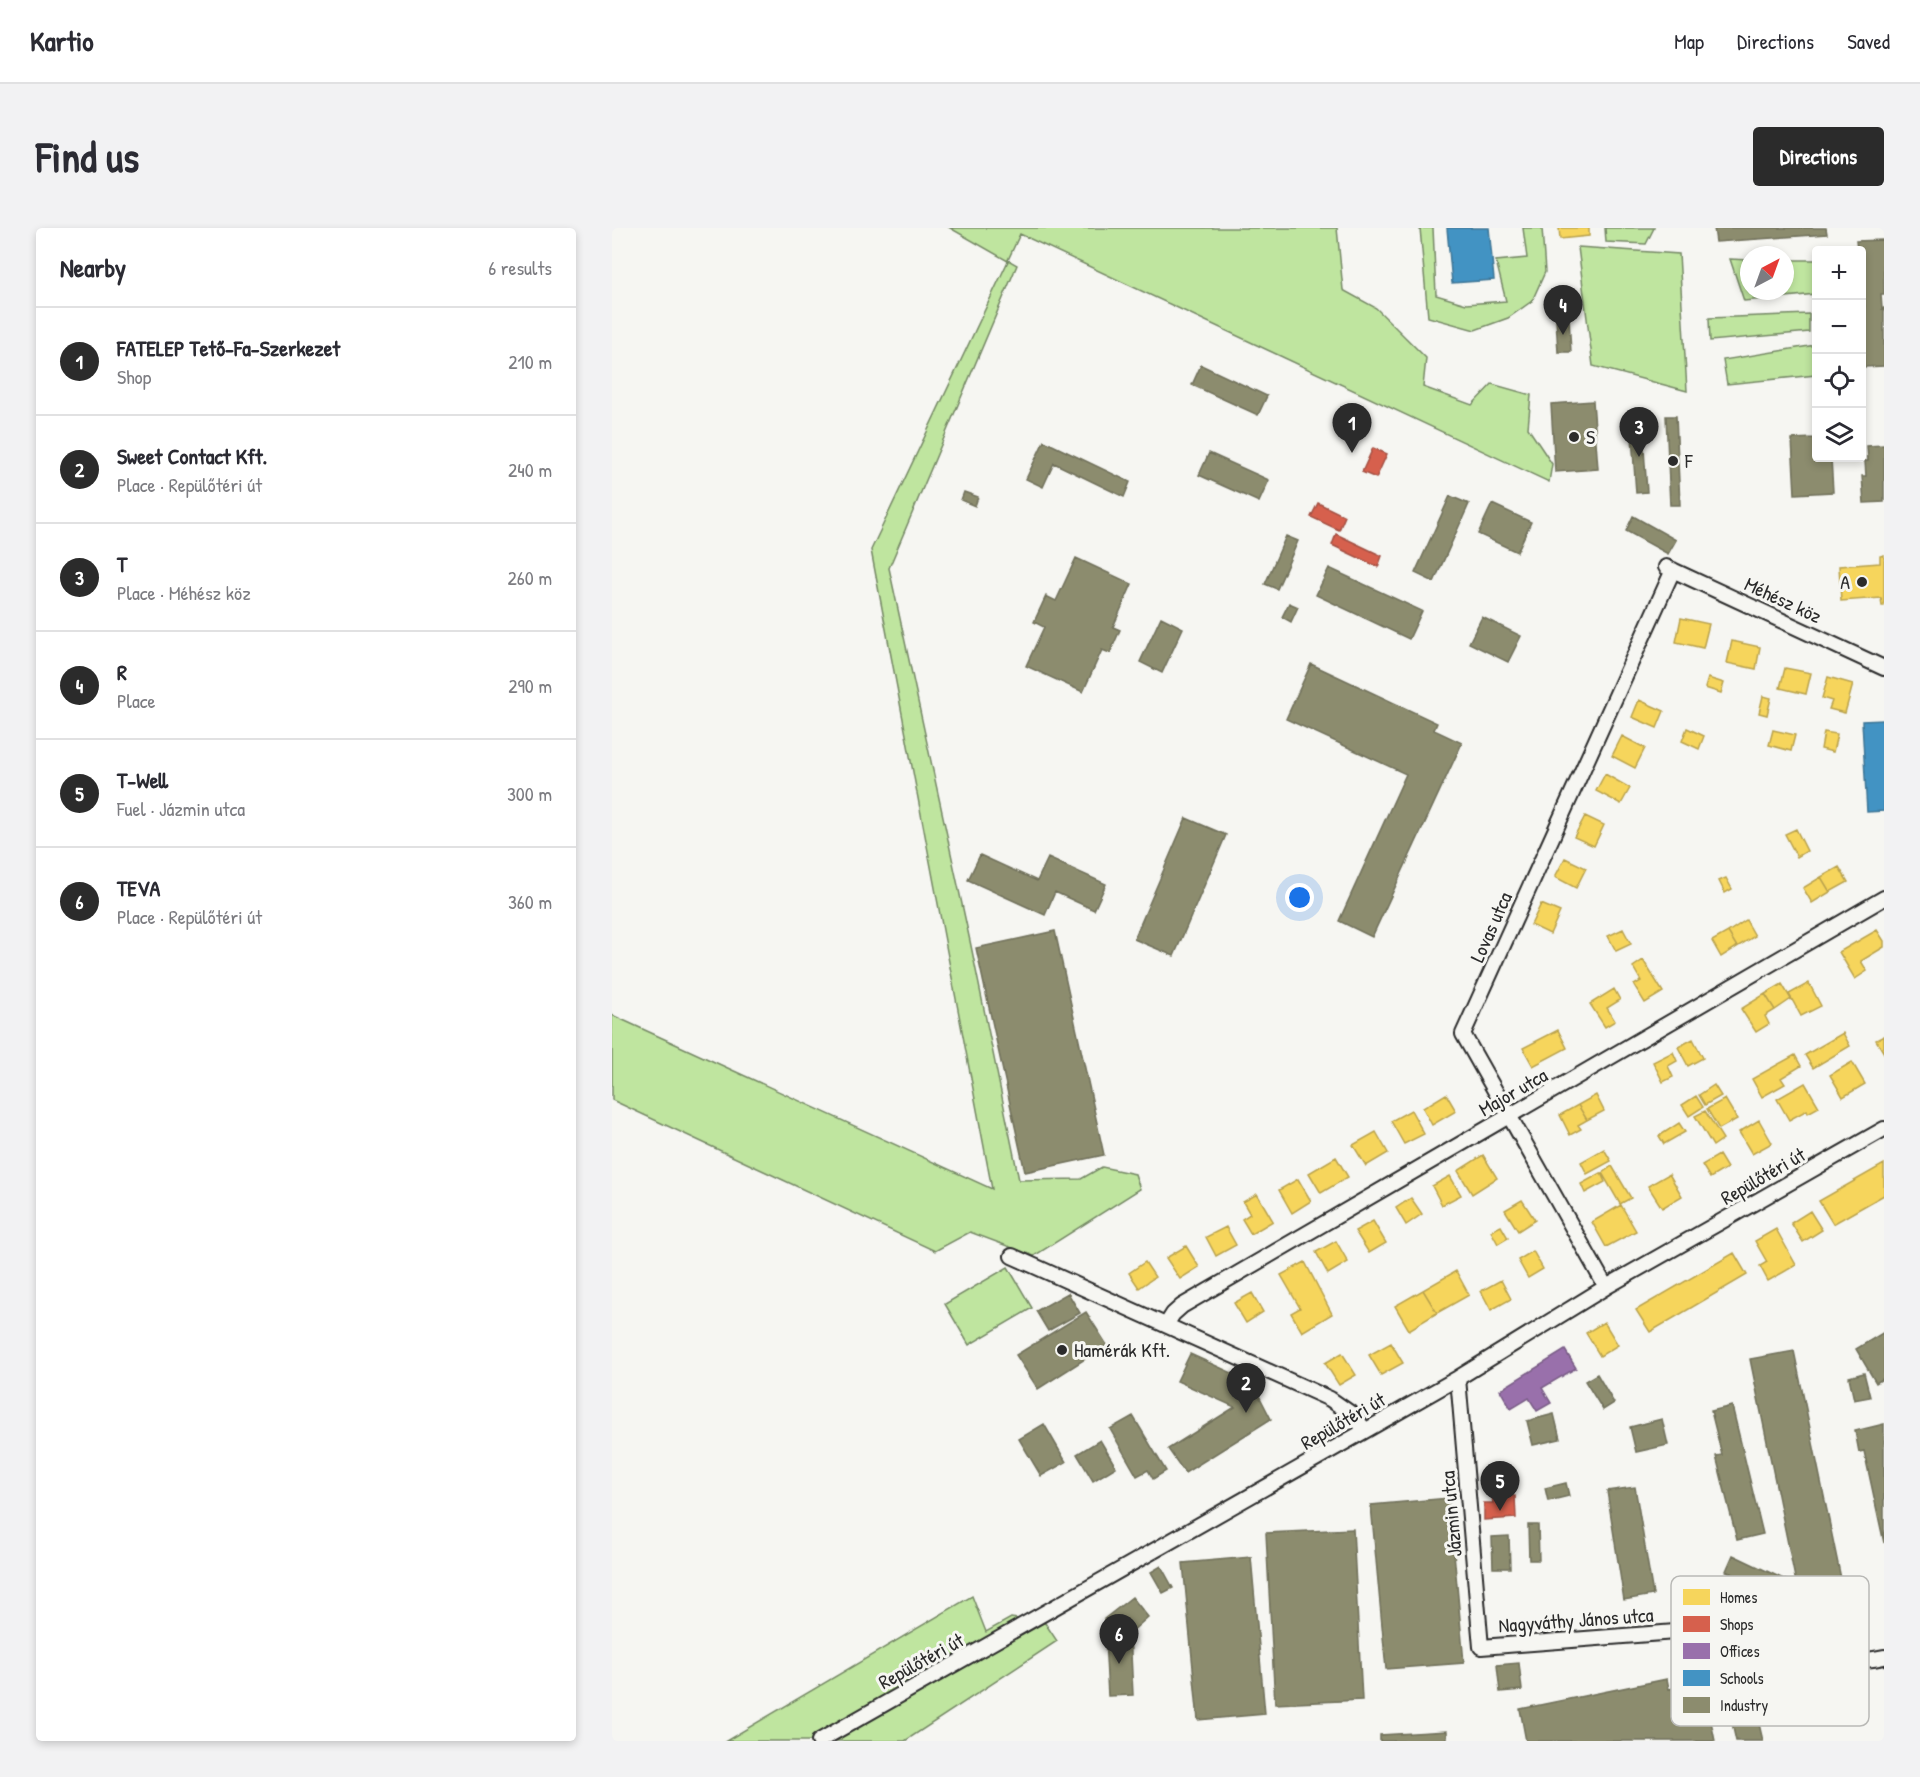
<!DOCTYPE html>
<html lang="en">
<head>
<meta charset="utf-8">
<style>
  :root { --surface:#fff; --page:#f2f2f3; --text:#2b2b33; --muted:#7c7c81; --line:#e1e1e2; --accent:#2b2b2b }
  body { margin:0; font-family:"Patrick Hand",sans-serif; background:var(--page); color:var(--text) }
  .controls { position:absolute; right:18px; top:18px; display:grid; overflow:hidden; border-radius:6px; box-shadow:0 3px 9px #0003 }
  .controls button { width:54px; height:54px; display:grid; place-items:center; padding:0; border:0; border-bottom:2px solid var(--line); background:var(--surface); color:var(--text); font:30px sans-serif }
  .compass { position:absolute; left:1128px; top:18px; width:54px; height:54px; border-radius:50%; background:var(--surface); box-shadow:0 3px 9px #0003; rotate:41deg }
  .you { position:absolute; left:688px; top:670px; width:21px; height:21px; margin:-15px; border:4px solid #fff; border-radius:50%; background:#1a73e8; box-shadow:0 0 0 9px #1a73e833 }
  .badge { display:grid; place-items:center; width:39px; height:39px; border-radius:50%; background:var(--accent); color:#fff; font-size:20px; font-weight:700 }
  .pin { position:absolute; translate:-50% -50px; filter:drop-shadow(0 2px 3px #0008) }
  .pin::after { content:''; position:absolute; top:32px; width:21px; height:18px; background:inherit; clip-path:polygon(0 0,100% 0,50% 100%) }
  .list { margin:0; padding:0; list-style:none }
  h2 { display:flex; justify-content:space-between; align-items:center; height:78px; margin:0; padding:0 24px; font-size:26px }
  h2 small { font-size:20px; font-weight:400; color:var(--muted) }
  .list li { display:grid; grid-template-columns:39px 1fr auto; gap:18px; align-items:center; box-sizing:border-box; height:108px; padding:0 24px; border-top:2px solid var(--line) }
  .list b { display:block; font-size:22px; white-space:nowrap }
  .list p { margin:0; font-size:20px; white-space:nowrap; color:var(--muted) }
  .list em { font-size:20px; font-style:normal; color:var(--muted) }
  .icon { flex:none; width:33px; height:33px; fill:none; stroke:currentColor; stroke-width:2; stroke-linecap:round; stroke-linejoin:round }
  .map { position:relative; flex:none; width:1272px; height:1513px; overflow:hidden; border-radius:6px }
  header { display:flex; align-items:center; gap:36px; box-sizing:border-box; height:84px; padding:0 30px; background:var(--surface); border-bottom:2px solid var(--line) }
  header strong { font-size:28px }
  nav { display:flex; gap:33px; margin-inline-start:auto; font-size:21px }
  .intro { display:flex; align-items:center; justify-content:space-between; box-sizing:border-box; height:144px; padding:0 36px }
  h1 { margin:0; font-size:42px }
  .button { padding:15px 27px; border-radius:6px; background:var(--accent); color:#fff; font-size:21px; font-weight:700 }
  main { display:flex; gap:36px; padding:0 36px }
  aside { flex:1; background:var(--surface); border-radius:6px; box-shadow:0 3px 9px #0003 }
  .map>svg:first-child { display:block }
  .green { fill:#bfe59f; stroke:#758865; stroke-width:1.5 }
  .homes { fill:#f6d55c; stroke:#b9a24d; stroke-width:1.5 }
  .shops { fill:#d6604d; stroke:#a35043; stroke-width:1.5 }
  .offices { fill:#9970ab; stroke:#785b85; stroke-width:1.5 }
  .schools { fill:#4393c3; stroke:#3c7495; stroke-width:1.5 }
  .industry { fill:#8c8c6e; stroke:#6f6f5a; stroke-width:1.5 }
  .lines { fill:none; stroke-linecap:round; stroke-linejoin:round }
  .minor-casing { stroke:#2b2b2b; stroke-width:18 }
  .minor { stroke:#f6f6f2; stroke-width:14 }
  .poi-dot { fill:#2b2b2b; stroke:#f6f6f2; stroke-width:2 }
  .labels { text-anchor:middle; stroke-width:6; stroke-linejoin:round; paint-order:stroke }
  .poi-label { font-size:20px; fill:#2b2b2b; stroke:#f6f6f2; text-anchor:start }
  .street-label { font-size:20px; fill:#2b2b2b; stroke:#f6f6f2 }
  .key { fill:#f6f6f2; stroke:#b9b9b6; stroke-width:1.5 }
  .key-label { font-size:16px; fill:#2b2b2b }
</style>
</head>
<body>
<header>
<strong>Kartio</strong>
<nav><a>Map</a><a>Directions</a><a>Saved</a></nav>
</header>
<div class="intro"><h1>Find us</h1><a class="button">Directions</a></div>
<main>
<aside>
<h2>Nearby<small>6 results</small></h2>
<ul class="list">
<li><span class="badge">1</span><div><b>FATELEP Tető-Fa-Szerkezet</b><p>Shop</p></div><em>210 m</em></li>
<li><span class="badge">2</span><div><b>Sweet Contact Kft.</b><p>Place · Repülőtéri út</p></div><em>240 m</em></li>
<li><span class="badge">3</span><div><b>T</b><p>Place · Méhész köz</p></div><em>260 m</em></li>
<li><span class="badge">4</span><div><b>R</b><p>Place</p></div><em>290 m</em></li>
<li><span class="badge">5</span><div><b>T-Well</b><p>Fuel · Jázmin utca</p></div><em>300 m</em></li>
<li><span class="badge">6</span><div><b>TEVA</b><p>Place · Repülőtéri út</p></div><em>360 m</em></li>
</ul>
</aside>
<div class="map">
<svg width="1272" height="1513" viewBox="0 0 1272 1513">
  <rect width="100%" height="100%" fill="#f6f6f2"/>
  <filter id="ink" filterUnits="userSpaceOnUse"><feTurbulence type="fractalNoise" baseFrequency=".0167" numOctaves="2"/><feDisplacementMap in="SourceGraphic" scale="12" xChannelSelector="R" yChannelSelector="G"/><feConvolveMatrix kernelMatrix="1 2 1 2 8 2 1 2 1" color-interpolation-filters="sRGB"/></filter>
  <g filter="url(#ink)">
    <path class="green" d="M338 0H725L731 62 764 80 814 130 811 159 860 177 880 156 919 167 916 200 940 236 937 254 408 6 396 32 405 37 277 340 358 713 407 952 469 951 490 939 523 946 528 961 422 1028 358 1004 323 1023 0 872V787L380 961 259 322 396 33Z
      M808 0H821L824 67 854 76 894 73 884 33 915 30 911 0H930L933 44 920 73 896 90 863 102 816 89Z
      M993 0H1042L1034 16 994 14Z
      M966 19 1067 26 1075 163 981 138Z
      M1118 31 1137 32V63H1173V32H1204V66L1132 73Z
      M1197 86V104L1098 113 1097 90Z
      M1204 117V147L1115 156 1111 132Z
      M396 1039 420 1080 357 1117 333 1076Z
      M360 1368 374 1404 399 1390 433 1395 445 1413 293 1513H114Z"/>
    <path class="homes" d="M947 0H977V8L948 11Z
      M1272 327V378H1270L1269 370 1229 373 1227 338 1268 335V328Z
      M1069 390 1097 396 1091 420 1064 414Z
      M1120 413 1148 419 1144 441 1115 435Z
      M1173 440 1199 445 1194 466 1168 460Z
      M1216 449 1241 456 1233 485 1217 481 1220 473 1210 470Z
      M1096 450 1112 455 1109 465 1093 460Z
      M1151 468 1159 470 1155 487 1147 485Z
      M1027 472 1052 483 1045 500 1020 489Z
      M1075 500 1092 508 1087 521 1070 513Z
      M1161 502 1183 507 1179 523 1157 517Z
      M1212 504 1225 506 1221 524 1209 521Z
      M1010 508 1033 520 1023 540 1000 528Z
      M993 546 1018 560 1009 576 984 563Z
      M973 588 992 597 982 618 962 609Z
      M1184 601 1195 623 1185 629 1173 606Z
      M953 630 974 640 964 660 943 649Z
      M1227 639 1236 654 1218 664 1209 649Z
      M1209 649 1218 664 1200 675 1191 660Z
      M1114 650 1120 661 1113 665 1107 653Z
      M929 676 948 684 938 706 919 697Z
      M1134 692 1143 708 1125 719 1116 704Z
      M1011 701 1019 716 1004 723 996 708Z
      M1265 702 1272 713V719L1249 733 1255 743 1243 751 1227 724Z
      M1116 704 1125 719 1109 729 1100 713Z
      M1031 732 1051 764 1033 775 1022 757 1029 753 1021 739Z
      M1197 755 1209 778 1189 788 1177 766Z
      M1170 756 1179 771 1163 782 1153 766Z
      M1002 761 1008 772 995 780 1003 793 993 799 978 776Z
      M1153 766 1163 782 1153 788 1157 796 1144 804 1129 781Z
      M946 802 955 820 921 838 911 820Z
      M1231 805 1238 818 1201 840 1193 827Z
      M1272 808V825L1264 812Z
      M1081 811 1091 830 1076 838 1066 819Z
      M1061 824 1065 833 1056 838 1061 849 1051 854 1041 834Z
      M1183 827 1189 838 1169 850 1173 856 1150 869 1140 851Z
      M1240 834 1253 856 1231 869 1218 847Z
      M1193 855 1207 879 1196 885 1195 882 1177 892 1165 871Z
      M1102 857 1109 868 1093 877 1087 867Z
      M834 866 844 883 820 897 811 880Z
      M984 867 992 883 975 892 966 877Z
      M1084 868 1091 879 1077 888 1070 877Z
      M1113 871 1125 891 1107 901 1095 881Z
      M966 877 975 892 966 897 969 901 958 907 948 887Z
      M799 882 812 906 792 916 779 893Z
      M1093 883 1111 911 1101 918 1083 888Z
      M1147 892 1160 915 1140 926 1127 904Z
      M1067 895 1073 904 1052 916 1047 908Z
      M764 904 776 925 754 938 741 917Z
      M992 921 999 933 975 946 969 934Z
      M871 927 885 950 860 966 846 943Z
      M1107 927 1115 940 1098 950 1090 937Z
      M724 929 736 949 709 965 697 945Z
      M1272 936V967L1221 996 1207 973Z
      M1000 938 1019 970 1008 976 990 945Z
      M989 945 993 954 973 965 969 956Z
      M1057 946 1070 968 1050 980 1036 958Z
      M838 948 849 967 830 977 820 958Z
      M686 951 699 973 680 985 667 962Z
      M645 966 661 993 639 1006 630 991 638 986 631 974Z
      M799 970 810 986 794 997 784 980Z
      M910 972 923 992 906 1003 893 982Z
      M1009 977 1024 1003 994 1019 980 994Z
      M1198 983 1210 1002 1191 1014 1179 995Z
      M761 993 774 1015 757 1025 743 1003Z
      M889 998 896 1010 886 1016 879 1003Z
      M614 999 624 1017 604 1028 594 1009Z
      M1164 1001 1184 1037 1156 1053 1148 1038 1155 1034 1143 1013Z
      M724 1013 736 1034 716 1046 704 1024Z
      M574 1018 587 1039 568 1051 554 1030Z
      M921 1023 931 1041 916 1050 906 1032Z
      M1122 1025 1135 1047 1038 1104 1024 1082Z
      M533 1034 543 1049 527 1060 517 1045Z
      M693 1034 720 1086 690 1104 679 1085 688 1080 669 1047Z
      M844 1043 857 1067 825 1085 811 1062Z
      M889 1052 899 1071 879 1082 869 1063Z
      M811 1062 825 1085 797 1102 783 1078Z
      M640 1065 651 1084 634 1095 622 1075Z
      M992 1094 1006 1117 988 1128 974 1105Z
      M779 1115 791 1135 769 1147 757 1127Z
      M730 1125 744 1147 727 1157 713 1135Z"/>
    <path class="shops" d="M761 220 775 226 764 250 750 244Z
      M706 275 733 288 727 302 699 289Z
      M724 306 770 328 766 339 720 317Z
      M903 1268 904 1290 872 1292V1275H881L880 1269Z"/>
    <path class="offices" d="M953 1122 964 1140 930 1160 939 1175 925 1183 917 1170 899 1181 888 1162Z"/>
    <path class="schools" d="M835 0H877L882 52 840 55Z
      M1272 492V583L1255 584 1250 493Z"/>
    <path class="industry" d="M1102 0H1214L1215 6 1104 14Z
      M1271 12 1272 66H1269L1270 81 1272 80V138L1252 139 1250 83H1253L1252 66H1250V22H1245L1244 13Z
      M957 90 959 124H946L944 91Z
      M589 137 655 168 646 187 580 157Z
      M981 173 986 241 943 244 939 176Z
      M1054 188H1064L1068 277H1058Z
      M1030 193 1035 264 1024 265 1019 194Z
      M1202 198H1204V230H1219L1221 264 1183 266 1180 211 1203 210Z
      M432 213 518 254 512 269 442 235 431 259 414 251Z
      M1272 217V274L1252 275 1250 248H1254L1253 233H1256L1255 218Z
      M597 225 657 252 647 274 587 247Z
      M352 264 366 269 363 278 349 272Z
      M838 268 857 276 822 354 803 345Z
      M880 276 919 294 905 324 866 306Z
      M1021 288 1064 312 1056 326 1014 303Z
      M674 308 686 313 665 361 653 356Z
      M464 330 520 356 501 399 508 402 498 425 490 422 471 464 414 438 432 399 422 394 434 368 444 373Z
      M717 340 810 383 797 411 704 367Z
      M677 375 686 379 679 394 670 389Z
      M549 389 571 400 550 445 528 434Z
      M870 389 909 408 896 434 857 415Z
      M699 436 825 495 822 502 850 515 760 709 727 693 794 546 674 491Z
      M574 590 614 607 562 728 522 711Z
      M368 627 425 653 436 630 494 656 482 682 443 664 433 687 356 652Z
      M443 703 492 927 413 944 364 720Z
      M456 1065 468 1085 436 1103 424 1083Z
      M474 1084 495 1117 426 1161 404 1127Z
      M1272 1104V1150L1264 1155 1244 1121Z
      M1182 1123 1233 1370 1189 1379 1138 1131Z
      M578 1126 640 1154 659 1191 573 1245 556 1221 623 1179 565 1153Z
      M1252 1145 1258 1169 1242 1172 1237 1149Z
      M985 1146 1002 1175 991 1182 973 1153Z
      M1120 1178 1151 1306 1125 1312 1104 1228 1110 1227 1099 1183Z
      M942 1186 948 1211 921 1217 915 1193Z
      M521 1188 554 1243 541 1251 536 1242 525 1248 498 1201Z
      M1050 1191 1056 1217 1024 1224 1018 1199Z
      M432 1196 454 1234 429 1248 407 1211Z
      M1272 1196V1315L1252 1223 1247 1224 1243 1203Z
      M488 1212 504 1239 481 1253 465 1226Z
      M954 1255 957 1268 936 1273 933 1260Z
      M1023 1259 1041 1367 1012 1372 995 1263Z
      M837 1270 852 1435 774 1441 759 1277Z
      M916 1297H926L927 1332H917Z
      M741 1301 750 1472 663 1476 654 1305Z
      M897 1308 898 1340H881L880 1309Z
      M1121 1327 1178 1354 1181 1363 1177 1372 1114 1343Z
      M639 1329 653 1486 586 1492 571 1335Z
      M549 1338 561 1360 551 1365 539 1344Z
      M520 1369 536 1389 518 1405 521 1467 496 1468 492 1391Z
      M1131 1427 1151 1513H1124L1106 1432Z
      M907 1435 910 1462 888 1464 885 1437Z
      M1055 1451 1057 1461 1091 1454 1103 1513H914L908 1481Z
      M835 1503V1513H768V1507Z"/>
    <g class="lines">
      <g class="minor-casing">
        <path id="minor" d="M1054 339 1272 440
          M400 1028 718 1171 741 1187 753 1202
          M994 1059 851 806 1061 342
          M554 1097 561 1086 570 1078 1272 670
          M846 1150 869 1419 1102 1401C1135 1403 1162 1420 1194 1429 1217 1436 1249 1434 1272 1429
          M207 1513 846 1150 994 1059 1272 901"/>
      </g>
      <use href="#minor" class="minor"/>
    </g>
  </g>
  <g class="poi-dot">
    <circle cx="962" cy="209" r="6"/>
    <circle cx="1061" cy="233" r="6"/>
    <circle cx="1250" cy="354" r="6"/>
    <circle cx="450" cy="1122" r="6"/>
  </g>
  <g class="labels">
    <g class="poi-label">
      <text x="974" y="216">S</text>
      <text x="1073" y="240">F</text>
      <text x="1238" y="361" text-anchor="end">A</text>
      <text x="462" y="1129">Hamérák Kft.</text>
    </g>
    <g class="street-label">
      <text transform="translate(1171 372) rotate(25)" y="7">Méhész köz</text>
      <text transform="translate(879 699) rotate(-66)" y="7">Lovas utca</text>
      <text transform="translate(901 864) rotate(-30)" y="7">Major utca</text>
      <text transform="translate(1151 948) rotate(-30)" y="7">Repülőtéri út</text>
      <text transform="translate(731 1193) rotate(-30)" y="7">Repülőtéri út</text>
      <text transform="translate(839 1286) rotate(-95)" y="7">Jázmin utca</text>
      <text transform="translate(964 1392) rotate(-4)" y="7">Nagyváthy János utca</text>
      <text transform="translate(309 1433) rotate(-29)" y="7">Repülőtéri út</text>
    </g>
  </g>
  <rect x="1059" y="1348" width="198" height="150" rx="9" class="key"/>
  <rect x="1071" y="1361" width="27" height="16" fill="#f6d55c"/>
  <rect x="1071" y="1388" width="27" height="16" fill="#d6604d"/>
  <rect x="1071" y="1415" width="27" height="16" fill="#9970ab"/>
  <rect x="1071" y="1442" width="27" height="16" fill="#4393c3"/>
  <rect x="1071" y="1469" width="27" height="16" fill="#8c8c6e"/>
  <g class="key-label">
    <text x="1108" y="1375">Homes</text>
    <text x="1108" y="1402">Shops</text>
    <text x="1108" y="1429">Offices</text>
    <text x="1108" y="1456">Schools</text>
    <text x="1108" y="1483">Industry</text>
  </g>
</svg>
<div class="controls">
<button>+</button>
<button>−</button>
<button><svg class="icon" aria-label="locate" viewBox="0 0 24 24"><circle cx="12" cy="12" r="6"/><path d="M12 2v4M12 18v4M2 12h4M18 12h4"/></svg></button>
<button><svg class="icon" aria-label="layers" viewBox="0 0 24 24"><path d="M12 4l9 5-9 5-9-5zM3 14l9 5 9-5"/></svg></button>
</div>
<svg class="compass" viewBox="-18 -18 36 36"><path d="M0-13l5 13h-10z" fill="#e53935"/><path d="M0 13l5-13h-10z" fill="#7c7c81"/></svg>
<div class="you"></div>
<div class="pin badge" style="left:740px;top:225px">1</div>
<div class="pin badge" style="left:634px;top:1185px">2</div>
<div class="pin badge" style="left:1027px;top:229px">3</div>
<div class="pin badge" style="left:951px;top:107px">4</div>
<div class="pin badge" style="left:888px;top:1283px">5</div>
<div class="pin badge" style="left:507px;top:1436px">6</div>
</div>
</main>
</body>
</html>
